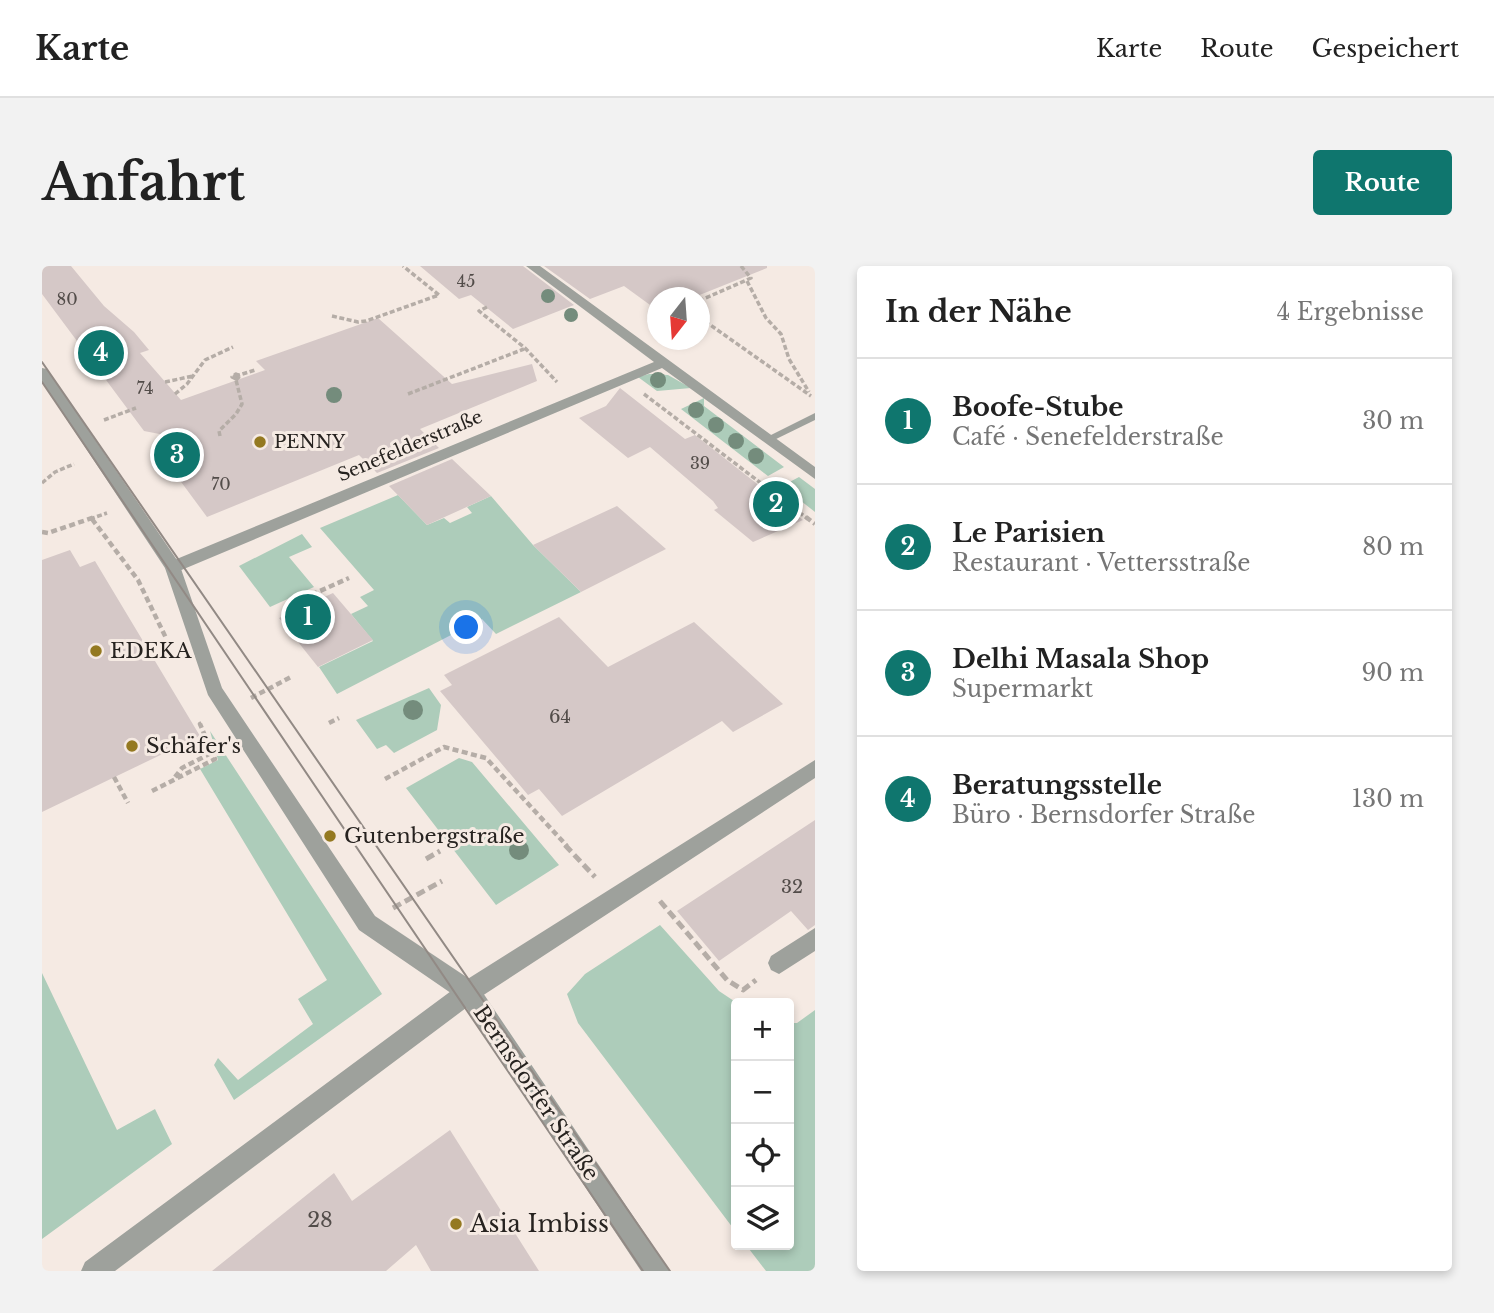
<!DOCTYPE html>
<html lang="de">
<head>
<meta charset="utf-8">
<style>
  :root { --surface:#fff; --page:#f2f2f2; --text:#222; --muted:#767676; --line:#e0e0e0; --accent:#0f766e }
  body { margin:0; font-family:"Libre Baskerville",serif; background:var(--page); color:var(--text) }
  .controls { position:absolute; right:21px; bottom:21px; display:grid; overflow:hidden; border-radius:7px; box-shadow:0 4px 10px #0003 }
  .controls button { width:63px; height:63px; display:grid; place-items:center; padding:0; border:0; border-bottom:2px solid var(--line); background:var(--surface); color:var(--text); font:35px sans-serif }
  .compass { position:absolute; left:605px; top:21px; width:63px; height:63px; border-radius:50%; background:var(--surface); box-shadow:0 4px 10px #0003; rotate:197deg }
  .you { position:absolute; left:425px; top:362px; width:24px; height:24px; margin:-18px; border:5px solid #fff; border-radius:50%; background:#1a73e8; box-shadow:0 0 0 10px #1a73e833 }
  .badge { display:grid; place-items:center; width:46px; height:46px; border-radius:50%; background:var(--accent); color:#fff; font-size:23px; font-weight:700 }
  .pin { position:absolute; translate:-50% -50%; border:4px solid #fff; box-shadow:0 2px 7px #0006 }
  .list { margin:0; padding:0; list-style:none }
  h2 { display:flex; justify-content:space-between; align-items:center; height:91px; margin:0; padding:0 28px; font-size:30px }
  h2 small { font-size:23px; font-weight:400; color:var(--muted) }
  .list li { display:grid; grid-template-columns:46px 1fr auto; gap:21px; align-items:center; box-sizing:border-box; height:126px; padding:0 28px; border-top:2px solid var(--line) }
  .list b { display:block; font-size:26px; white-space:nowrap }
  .list p { margin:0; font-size:23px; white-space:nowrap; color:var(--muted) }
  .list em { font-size:23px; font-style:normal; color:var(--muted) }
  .icon { flex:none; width:38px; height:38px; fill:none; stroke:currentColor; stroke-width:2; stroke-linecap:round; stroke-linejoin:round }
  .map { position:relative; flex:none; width:773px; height:1005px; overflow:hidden; border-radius:7px }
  header { display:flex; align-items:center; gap:42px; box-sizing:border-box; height:98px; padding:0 35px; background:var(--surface); border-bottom:2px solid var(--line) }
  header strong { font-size:33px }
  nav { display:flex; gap:38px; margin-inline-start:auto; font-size:24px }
  .intro { display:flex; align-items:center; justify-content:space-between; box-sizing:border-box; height:168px; padding:0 42px }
  h1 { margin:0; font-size:49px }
  .button { padding:18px 32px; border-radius:7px; background:var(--accent); color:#fff; font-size:24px; font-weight:700 }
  main { display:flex; gap:42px; padding:0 42px }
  aside { flex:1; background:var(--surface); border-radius:7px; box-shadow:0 4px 10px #0003 }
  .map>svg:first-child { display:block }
  .green { fill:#adccba }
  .building { fill:#d5c8c7 }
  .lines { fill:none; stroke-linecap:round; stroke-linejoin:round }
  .path-far2 { stroke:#b5ada7; stroke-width:3.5; stroke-dasharray:5 2.5; stroke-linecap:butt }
  .path-far1 { stroke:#b5ada7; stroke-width:4.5; stroke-dasharray:6 3.5; stroke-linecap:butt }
  .path { stroke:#b5ada7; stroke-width:5; stroke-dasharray:9 4.5; stroke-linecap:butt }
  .service { fill:#9ea19c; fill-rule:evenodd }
  .minor { fill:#9ea19c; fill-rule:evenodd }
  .tertiary { fill:#9ea19c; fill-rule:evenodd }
  .tram { stroke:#928a85; stroke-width:2 }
  .path-bridge { stroke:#b5ada7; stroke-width:3.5; stroke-dasharray:5 2.5; stroke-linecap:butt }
  .tree { fill:#748c7c }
  .poi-dot { fill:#947920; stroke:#f5eae3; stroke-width:2.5 }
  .labels { text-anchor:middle; stroke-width:6; stroke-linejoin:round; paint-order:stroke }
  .far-number-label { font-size:16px; fill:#524c49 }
  .far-poi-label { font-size:18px; fill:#26221f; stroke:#f5eae3; text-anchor:start }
  .far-street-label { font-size:18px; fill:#26221f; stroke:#f5eae3 }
  .number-label { font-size:18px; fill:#524c49 }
  .poi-label { font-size:21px; fill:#26221f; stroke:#f5eae3; text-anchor:start }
  .street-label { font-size:21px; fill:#26221f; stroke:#f5eae3 }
  .near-number-label { font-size:21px; fill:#524c49 }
  .near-poi-label { font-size:24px; fill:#26221f; stroke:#f5eae3; text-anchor:start }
</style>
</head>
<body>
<header>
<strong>Karte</strong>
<nav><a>Karte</a><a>Route</a><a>Gespeichert</a></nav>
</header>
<div class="intro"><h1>Anfahrt</h1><a class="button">Route</a></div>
<main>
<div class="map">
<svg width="773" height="1005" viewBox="0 0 773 1005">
  <rect width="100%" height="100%" fill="#f5eae3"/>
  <path class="green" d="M607 108 626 109 649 122 615 125 596 111Z
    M662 132V140L742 201 726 210 639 143Z
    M757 211 773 223V246L740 220Z
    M356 229 385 259 402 252 408 257 430 247 425 241 449 230 491 279 539 326 454 368 440 353 295 428 277 401 331 375 309 348 326 340 318 331 332 324 278 262Z
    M260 268 270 281 247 291 272 321 228 341 197 300Z
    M387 422 399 439 395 464 352 487 344 479 335 483 314 454Z
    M168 465 340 728 192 834 172 799 176 792 196 814 271 758 256 733 285 714 158 503 176 494Z
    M417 492 430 496 517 599 454 639 364 522Z
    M618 659 677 725 695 737 694 966 536 757 525 728 543 708Z
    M0 707 75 864 113 843 130 878 0 973Z
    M773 744V1005H724L704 979H747V757H755Z"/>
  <path class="building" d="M0 0H29L62 40 92 66 107 84 98 87 139 134 223 104 214 95 336 52 410 118 490 98 495 115 378 163 397 182 335 207 317 189 165 251 117 186 128 170 102 165 0 28Z
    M378 0H481L532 39 471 63 429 29 417 33Z
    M502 0H725V2L650 32H615V44L582 20 548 33Z
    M578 122 643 173 653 169 761 254 711 276 672 244 676 242 671 235 608 181 586 192 537 152 564 140Z
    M410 193 449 230 385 259 347 220Z
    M575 240 624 283 539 326 491 279Z
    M28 284 38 301 53 295 158 470 0 546V294Z
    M291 327 331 374 276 401 237 352Z
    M517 351 566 401 652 356 741 438 691 466 680 455 520 550 497 523 486 529 398 425 410 419 402 409Z
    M773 554V659L766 664 749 645 677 695 635 645Z
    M408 864 497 1005H389L374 979 344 1005H170L292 907 310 935Z"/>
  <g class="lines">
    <path class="path-far2" d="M705 15 724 52 739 68 747 93 767 126
      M657 35 709 12 699 0
      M445 41 437 45 483 82 515 116
      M290 50 316 56 324 55 397 29 361 0
      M657 51 769 130
      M196 110 191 111 213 104
      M123 116 151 110
      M133 128 145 118 163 94 191 81
      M366 128 482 83
      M602 128 766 253
      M62 154 94 142
      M178 170 177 165 194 148 200 138 194 114
      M0 217 13 206 32 198
      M48 253 65 247"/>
    <path class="path-far1" d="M764 251 773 258
      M50 253 96 314 124 372
      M0 266 6 267 53 251
      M247 347 242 341 307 312
      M209 432 251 410
      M287 457 297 452
      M72 511 86 537
      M133 511 140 502 169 487
      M343 513 402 481 444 492 525 580
      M110 525 173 493 158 458 160 457"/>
    <path class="path" d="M523 579 553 611
      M384 593 398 585
      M618 635 685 714 701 724 714 714
      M351 642 400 615"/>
    <path class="service" d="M773 147V154L730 175H722L721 173Z"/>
    <path class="minor" d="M484 0H498L773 201V213L620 102 137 305H125L123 301 125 297 612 96Z
      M773 494V512L440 730 73 1005H39L43 996 424 714Z
      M773 662V685L737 708 729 704 726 697 729 690Z"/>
    <path class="tertiary" d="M0 102 5 103 137 297 180 422 333 650 435 718 628 1005H599L419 734 317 664 166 429 123 302 0 116Z"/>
    <path class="tram" d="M0 96 628 1005
      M0 116 601 1005"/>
    <path class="path-bridge" d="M194 114 198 110 194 108 190 111 194 113 196 110"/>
  </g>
  <g class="tree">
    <circle cx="506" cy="30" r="7"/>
    <circle cx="529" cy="49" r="7"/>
    <circle cx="616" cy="114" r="8"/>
    <circle cx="292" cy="129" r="8"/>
    <circle cx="654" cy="144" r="8"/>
    <circle cx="674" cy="159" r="8"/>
    <circle cx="694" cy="175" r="8"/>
    <circle cx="714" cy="190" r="8"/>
    <circle cx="371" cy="444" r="10"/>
    <circle cx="477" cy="584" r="10"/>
  </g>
  <g class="poi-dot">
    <circle cx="218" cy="176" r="7"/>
    <circle cx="54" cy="385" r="7"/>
    <circle cx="90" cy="480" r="7"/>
    <circle cx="288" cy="570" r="7"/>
    <circle cx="414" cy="958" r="7"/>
  </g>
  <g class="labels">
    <g class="far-number-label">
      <text x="424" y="21">45</text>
      <text x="25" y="39">80</text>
      <text x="103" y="128">74</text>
      <text x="658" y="203">39</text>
      <text x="179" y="224">70</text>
    </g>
    <g class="far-poi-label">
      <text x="232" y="182">PENNY</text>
    </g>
    <g class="far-street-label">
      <text transform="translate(368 180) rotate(-23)" y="6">Senefelderstraße</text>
    </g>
    <g class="number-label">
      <text x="518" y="457">64</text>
      <text x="750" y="627">32</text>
    </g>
    <g class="poi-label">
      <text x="68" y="392">EDEKA</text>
      <text x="104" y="487">Schäfer's</text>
      <text x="302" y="577">Gutenbergstraße</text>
    </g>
    <g class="street-label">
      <text transform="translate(494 827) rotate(56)" y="7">Bernsdorfer Straße</text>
    </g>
    <g class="near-number-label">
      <text x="278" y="961">28</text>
    </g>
    <g class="near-poi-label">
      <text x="428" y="966">Asia Imbiss</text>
    </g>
  </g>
</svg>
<div class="controls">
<button>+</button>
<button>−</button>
<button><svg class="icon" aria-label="locate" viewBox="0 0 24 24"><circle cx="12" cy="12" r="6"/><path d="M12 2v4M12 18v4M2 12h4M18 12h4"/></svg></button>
<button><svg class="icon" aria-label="layers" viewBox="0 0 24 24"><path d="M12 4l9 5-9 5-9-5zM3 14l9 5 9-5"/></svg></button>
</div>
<svg class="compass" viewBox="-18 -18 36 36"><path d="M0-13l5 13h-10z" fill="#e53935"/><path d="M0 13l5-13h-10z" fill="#767676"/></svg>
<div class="you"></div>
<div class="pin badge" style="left:266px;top:351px">1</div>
<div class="pin badge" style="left:734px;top:238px">2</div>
<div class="pin badge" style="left:135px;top:189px">3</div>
<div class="pin badge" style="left:59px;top:87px">4</div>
</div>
<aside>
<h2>In der Nähe<small>4 Ergebnisse</small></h2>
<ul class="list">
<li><span class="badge">1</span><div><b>Boofe-Stube</b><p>Café · Senefelderstraße</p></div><em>30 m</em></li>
<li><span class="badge">2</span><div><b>Le Parisien</b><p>Restaurant · Vettersstraße</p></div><em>80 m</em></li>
<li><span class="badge">3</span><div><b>Delhi Masala Shop</b><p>Supermarkt</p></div><em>90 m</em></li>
<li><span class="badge">4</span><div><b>Beratungsstelle</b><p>Büro · Bernsdorfer Straße</p></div><em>130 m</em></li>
</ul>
</aside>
</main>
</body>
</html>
